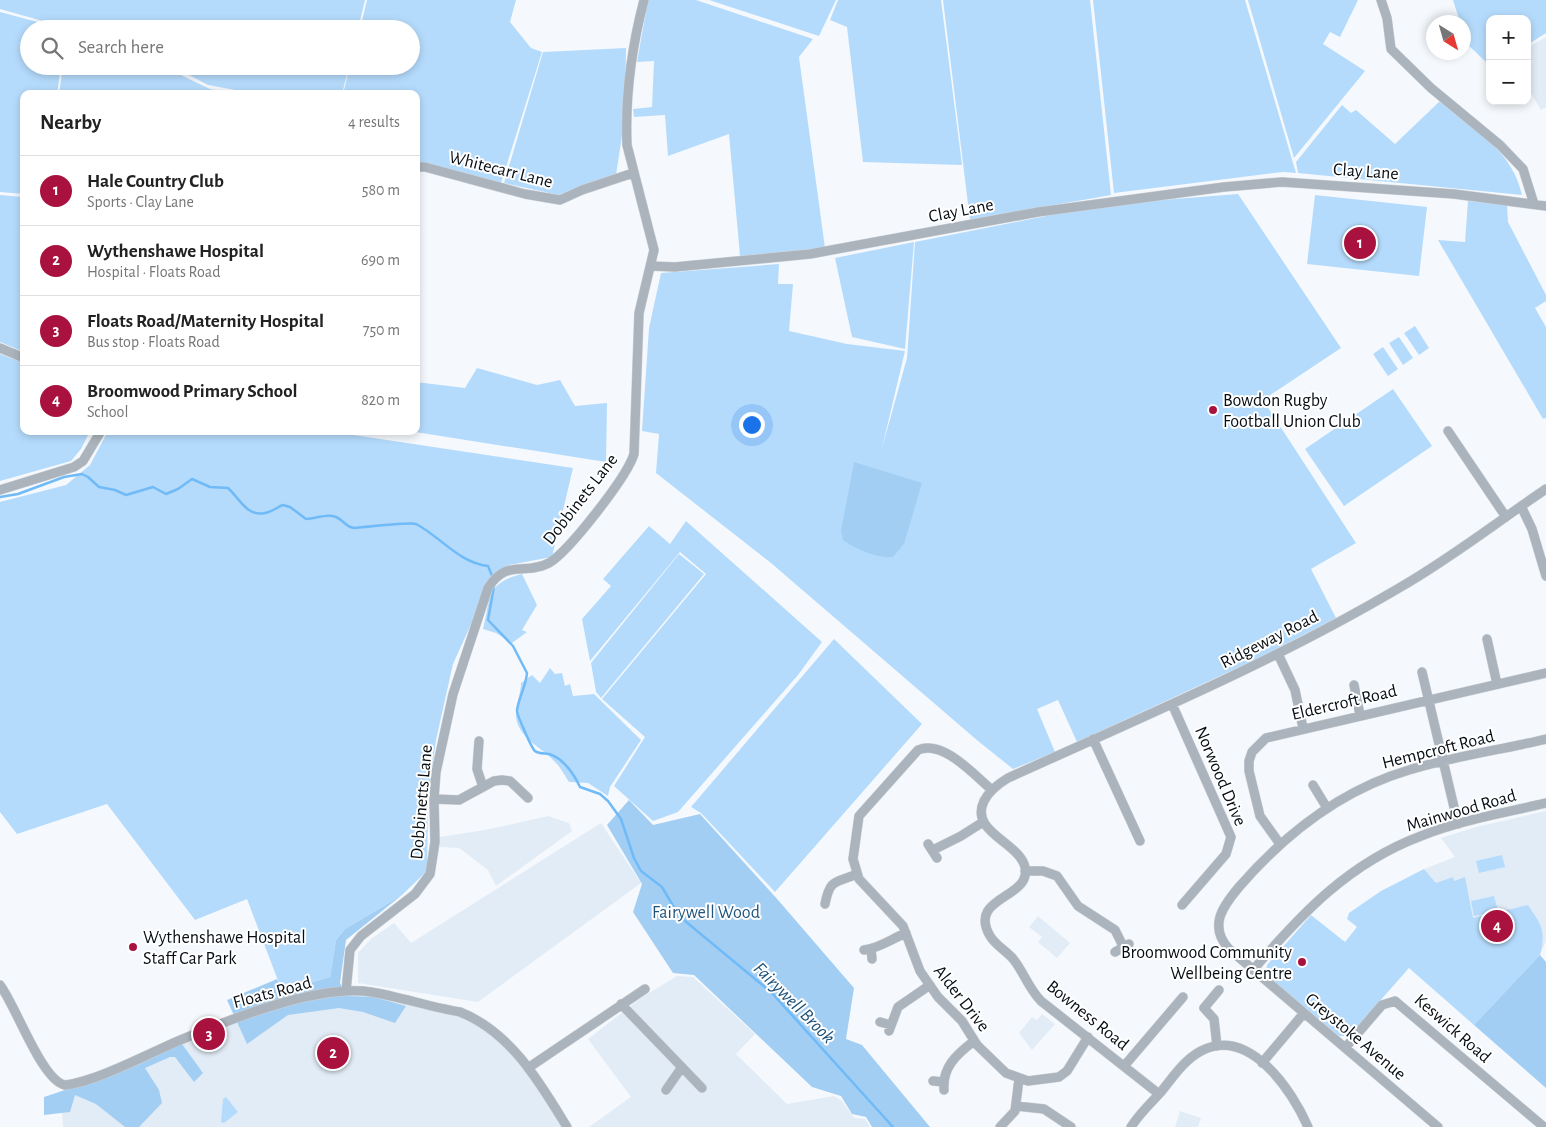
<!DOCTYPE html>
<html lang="en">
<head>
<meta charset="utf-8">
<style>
  :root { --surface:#fff; --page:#f6f6f6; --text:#222; --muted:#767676; --line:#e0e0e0; --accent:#a9123f }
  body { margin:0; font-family:"Alegreya Sans",sans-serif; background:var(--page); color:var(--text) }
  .controls { position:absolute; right:15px; top:15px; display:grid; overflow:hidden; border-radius:10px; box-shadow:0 2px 8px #0003 }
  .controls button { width:45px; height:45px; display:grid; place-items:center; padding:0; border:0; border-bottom:1px solid var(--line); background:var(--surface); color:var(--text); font:25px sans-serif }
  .compass { position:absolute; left:1426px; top:15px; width:45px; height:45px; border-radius:50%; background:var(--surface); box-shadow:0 2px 8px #0003; rotate:143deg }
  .you { position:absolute; left:751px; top:424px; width:18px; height:18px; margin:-12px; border:4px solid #fff; border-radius:50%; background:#1a73e8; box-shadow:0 0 0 8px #1a73e833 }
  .badge { display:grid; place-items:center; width:32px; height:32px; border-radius:50%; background:var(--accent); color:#fff; font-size:16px; font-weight:700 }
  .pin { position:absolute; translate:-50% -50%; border:2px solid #fff; box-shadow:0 1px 5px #0006 }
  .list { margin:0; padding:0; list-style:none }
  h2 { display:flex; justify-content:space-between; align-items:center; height:65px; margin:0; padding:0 20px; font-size:21px }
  h2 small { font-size:16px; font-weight:400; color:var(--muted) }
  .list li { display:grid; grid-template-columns:32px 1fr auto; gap:15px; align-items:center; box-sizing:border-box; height:70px; padding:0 20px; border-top:1px solid var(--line) }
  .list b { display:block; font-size:19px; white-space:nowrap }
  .list p { margin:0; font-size:16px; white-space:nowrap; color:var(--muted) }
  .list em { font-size:16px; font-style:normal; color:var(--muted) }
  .icon { flex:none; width:28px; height:28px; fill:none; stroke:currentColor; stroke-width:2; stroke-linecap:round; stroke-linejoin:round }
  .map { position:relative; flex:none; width:1546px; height:1127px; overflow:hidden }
  .search { position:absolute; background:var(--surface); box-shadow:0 2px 8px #0003; left:20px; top:20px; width:400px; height:55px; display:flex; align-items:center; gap:12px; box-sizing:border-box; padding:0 18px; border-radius:28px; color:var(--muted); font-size:19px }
  .panel { position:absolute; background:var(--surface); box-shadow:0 2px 8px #0003; left:20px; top:90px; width:400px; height:345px; border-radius:10px }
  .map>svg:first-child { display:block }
  .built { fill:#e2ecf6 }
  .green { fill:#b5dbfc }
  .forest { fill:#a3cef3 }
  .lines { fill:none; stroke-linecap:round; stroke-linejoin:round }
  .stream { stroke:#70bbf7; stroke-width:2.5 }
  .minor-casing { stroke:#cfd3d8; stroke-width:10 }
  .minor { stroke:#abb4bc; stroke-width:9 }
  .poi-dot { fill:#a9123f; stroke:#fff; stroke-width:2 }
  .labels { text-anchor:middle; stroke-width:4; stroke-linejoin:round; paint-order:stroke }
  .street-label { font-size:18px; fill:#060d13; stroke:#fff }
  .poi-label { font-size:18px; fill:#060d13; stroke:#fff; text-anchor:start }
  .park-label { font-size:18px; fill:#1f557d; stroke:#fff }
  .water-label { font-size:19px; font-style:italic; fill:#1a5078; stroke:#fff }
</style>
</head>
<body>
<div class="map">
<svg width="1546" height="1127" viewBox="0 0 1546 1127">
  <rect width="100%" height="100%" fill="#f5f9fd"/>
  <path class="built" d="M1546 37V107L1541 110 1527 87V48Z
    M1546 811V941L1540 955 1474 1025 1451 900 1424 869 1455 857 1441 838 1476 827Z
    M548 816 569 823 572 831 496 886 488 870 459 848 440 847V837L485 830Z
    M601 823 641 883 478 1002 358 983V953L371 939 394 923 411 943Z
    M1038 916 1070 943 1057 958 1038 942 1042 937 1029 927Z
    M677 976 693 977 755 1034 736 1054 787 1104 834 1096 842 1101 854 1118 865 1119 870 1127H589L631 1097 588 1039 641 998Z
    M370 992 473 1017 536 1077 567 1127H63L61 1094 65 1088 187 1038 312 997Z
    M1042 1014 1055 1024 1032 1050 1019 1033 1032 1017 1037 1020Z
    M1180 1111 1201 1118 1198 1127H1175Z"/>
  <path class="green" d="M0 0H365L358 29H71L0 9Z
    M367 0H516L510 22 531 48 542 52 501 183 416 161V94H343L350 66H411V29H360Z
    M648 0H696L813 39 799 57 825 248 740 256 729 134 668 156 665 115 634 117 633 109 652 107 654 61 637 62Z
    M709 0H836L819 36Z
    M838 0H941L962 165 863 162 847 27 830 20Z
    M943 0H1090L1111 195 970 220Z
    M1093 0H1245L1296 173 1283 172 1114 193Z
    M1248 0H1358L1340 37 1330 32 1323 44 1365 71 1294 158Z
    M1453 0H1546V33L1527 45V19H1490V61L1487 63 1465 42 1464 22H1460Z
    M0 12 64 29H29V66H61L57 94H24V194L0 192Z
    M626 48 625 116 616 175 563 196 504 183 543 52Z
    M63 66H162L210 89 236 94H59Z
    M172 66H349L342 94H258L208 85Z
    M1441 100C1473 127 1513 152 1522 195L1298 173 1296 162 1342 105 1351 113 1356 110 1395 144Z
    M1238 194 1341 348 1263 400 1356 543 1311 569 1336 618 1261 657 1077 742 1058 700 1037 709 1055 752 1013 769 978 741 771 563 656 473 659 434 642 431 649 328 661 273 779 264 778 284H793L789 331 847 344 905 351 882 448 907 358 915 242 1061 213 1149 201Z
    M0 195 24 197V352L0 342Z
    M1315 195 1427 207 1419 276 1307 264Z
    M1468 201 1507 205 1508 222 1546 295V301L1535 308 1546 327V418L1543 419 1438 240 1465 242Z
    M914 242 905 349 852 337 835 258Z
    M1415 326 1429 348 1419 355 1404 333Z
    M1399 337 1413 358 1403 365 1389 343Z
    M1383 347 1398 369 1388 376 1373 354Z
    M0 354 24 363V431H90L81 449 71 461 0 481Z
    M477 368 537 385 560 380 575 406 607 403 606 462 409 431H416V382L465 388Z
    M1393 389 1432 446 1344 506 1305 449Z
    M108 431H327L573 468 552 557 509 565 487 581 477 611 453 664 436 740 428 799 427 871 402 895 345 929 336 940 330 977 282 991 247 899 195 920 107 804 17 834 0 812V502L66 485 90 465Z
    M686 521 822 642 798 675 678 812 653 821 614 786 645 737 602 699 706 574 680 552 590 661 582 619 611 586 603 579 649 526 670 544Z
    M679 554 704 574 601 698 596 692 591 663Z
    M522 574 537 605 522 630 527 632 512 643 496 633 483 629C491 597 486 583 522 574Z
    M834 639 922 724 775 892 701 813 691 807Z
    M550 668 555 674 562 673 565 686 570 684 573 696 594 694 641 740 610 787 608 796 588 783 569 782C565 776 561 768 556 763 544 749 518 738 516 717 515 707 521 694 521 683L532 675 540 683Z
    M1502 855 1505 867 1479 873 1476 861Z
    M1424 869 1436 883 1453 877 1454 881 1465 877 1473 918 1528 905C1542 926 1546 930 1540 955L1474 1025 1409 968 1349 1036H1339L1266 975 1267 965 1311 915 1345 942 1357 927 1347 919 1349 913 1381 891Z
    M1494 896 1498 911 1474 916 1471 901Z
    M226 1097 238 1112 224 1123 221 1122 223 1099Z"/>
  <path class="forest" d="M854 462 922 483 904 544 893 557C879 559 855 549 843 540L841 531Z
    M629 800 653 825 700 814 778 900 854 988 846 1039 862 1045 930 1127H872L866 1117 852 1114 841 1096 812 1087 694 975 673 973 633 912 642 884 607 825Z
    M402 895 346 940 340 983 347 996 374 997 406 1006 395 1023 363 1012 339 1008 288 1015 247 1044 227 1000 277 979 282 991 330 977 336 940 345 929Z
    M1540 955 1546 962V1088L1474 1025Z
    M182 1044 203 1073 194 1082 175 1057H170L145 1068 159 1090 162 1103 139 1127H125L96 1104 75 1095 70 1112 44 1115V1097L113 1074Z"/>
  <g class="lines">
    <path class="stream" d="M0 497 18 494 64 477 82 474 88 477 99 487 115 490 126 495 153 487 166 494 178 489 192 479 210 487 228 488C240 499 247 517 265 513 272 512 277 507 283 505L290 507 306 519C316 519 326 513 336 517 344 520 346 528 355 528 365 527 411 522 416 524 441 537 459 563 488 566L493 578
      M494 586 488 620 513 646 527 673C526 686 519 697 517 710 516 713 532 749 535 751 538 754 545 753 549 754 563 758 574 774 580 787L600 794 608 801 621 819 634 858 641 871 662 887 679 916 772 993 893 1127"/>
    <g class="minor-casing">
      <path id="minor" d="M1381 0 1387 18 1391 49 1431 88 1500 145 1523 169 1534 204
        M416 167H425L525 194 560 200 582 190 633 173
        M651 266 675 267 810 254 1038 212 1224 187 1282 182 1454 194 1546 206
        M0 348 24 358
        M1448 431 1506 517
        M0 490 74 467 83 461 101 431
        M1521 506 1532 529 1546 576
        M1487 639 1497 684
        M1278 654 1295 690 1303 728
        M1422 672 1458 824
        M1354 685 1360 715
        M1172 704 1231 837 1226 854 1182 905
        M1093 739 1140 841
        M479 741 477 769 483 787
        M1313 785 1327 808
        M992 790C974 775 943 739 918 750L859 816 853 859 859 879 903 926 920 971 938 997 962 1021 977 1045 1006 1073 1028 1081 1059 1077 1067 1071 1088 1037
        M434 799 459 800 494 781 502 780 510 781 528 798
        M928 844 937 858
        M1280 844 1260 816 1249 771V761L1252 752 1266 738 1546 673
        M933 850 961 836 983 822
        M1025 871H1043L1057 876 1078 906 1115 930 1123 946
        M825 904C830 878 836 883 857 874
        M871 949 872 959
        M864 950C880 948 891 939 906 933
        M1115 952 1129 944
        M1253 970C1302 913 1349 863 1421 836 1461 820 1504 813 1546 803
        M0 985C16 1006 42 1081 65 1085 95 1082 148 1054 178 1041 228 1020 317 984 371 992 401 997 430 1007 460 1012 511 1032 540 1083 567 1127
        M346 991 350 950 361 936 415 894 430 874 435 842 434 799 436 772 453 694 488 588C507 558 524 576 549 563 569 551 627 477 634 454L639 313 654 250 627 145C625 97 632 46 644 0
        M621 1004 702 1088
        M880 1022 891 1025
        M889 1031 898 1007 930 985
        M1217 1046 1214 1019 1204 1008 1219 990
        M1345 1048 1382 1005 1395 1001 1544 1127
        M1262 1063 1304 1013
        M1125 1065 1183 997
        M528 1068 645 989
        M933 1081 944 1082
        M666 1090 682 1067
        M944 1090C942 1067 957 1054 974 1041
        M1159 1094 1041 1001C1029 989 1024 973 1014 960 1007 951 996 946 990 936 967 896 1032 899 1025 867 1019 842 969 832 984 801 989 791 998 784 1008 778 1140 718 1274 662 1399 588 1450 559 1497 522 1546 489
        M1016 1106 1044 1109 1071 1127
        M1000 1127 1015 1111 1019 1079
        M1131 1127C1139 1114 1151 1103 1161 1092 1173 1077 1184 1060 1201 1051 1249 1026 1292 1090 1308 1127
        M1438 1127 1229 949C1208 926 1223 906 1239 887 1285 834 1341 790 1409 770 1454 756 1501 750 1546 739"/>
    </g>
    <use href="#minor" class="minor"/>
  </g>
  <g class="poi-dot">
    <circle cx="1213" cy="410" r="5"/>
    <circle cx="133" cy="947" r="5"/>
    <circle cx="1302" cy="962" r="5"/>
  </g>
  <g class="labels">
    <g class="street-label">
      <text transform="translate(501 169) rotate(14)" y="6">Whitecarr Lane</text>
      <text transform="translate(1366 171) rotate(4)" y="6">Clay Lane</text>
      <text transform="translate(961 210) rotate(-11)" y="6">Clay Lane</text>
      <text transform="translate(580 499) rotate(-52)" y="6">Dobbinets Lane</text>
      <text transform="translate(1269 639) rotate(-27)" y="6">Ridgeway Road</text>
      <text transform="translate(1344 702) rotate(-13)" y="6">Eldercroft Road</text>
      <text transform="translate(1438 749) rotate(-14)" y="6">Hempcroft Road</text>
      <text transform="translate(1221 776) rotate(67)" y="6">Norwood Drive</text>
      <text transform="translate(421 802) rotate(-85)" y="6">Dobbinetts Lane</text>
      <text transform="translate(1461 810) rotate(-16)" y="6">Mainwood Road</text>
      <text transform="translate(272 992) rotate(-15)" y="6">Floats Road</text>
      <text transform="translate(962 998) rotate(52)" y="6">Alder Drive</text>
      <text transform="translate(1088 1015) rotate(39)" y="6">Bowness Road</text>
      <text transform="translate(1453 1028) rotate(41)" y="6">Keswick Road</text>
      <text transform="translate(1356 1036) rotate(40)" y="6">Greystoke Avenue</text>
    </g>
    <g class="poi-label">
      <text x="1223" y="406">Bowdon Rugby<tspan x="1223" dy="21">Football Union Club</tspan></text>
      <text x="143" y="943">Wythenshawe Hospital<tspan x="143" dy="21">Staff Car Park</tspan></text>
      <text x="1292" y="958" text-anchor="end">Broomwood Community<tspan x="1292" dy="21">Wellbeing Centre</tspan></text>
    </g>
    <g class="park-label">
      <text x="706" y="918">Fairywell Wood</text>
    </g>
    <g class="water-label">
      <text transform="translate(795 1002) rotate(45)" y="7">Fairywell Brook</text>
    </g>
  </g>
</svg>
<div class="controls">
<button>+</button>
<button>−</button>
</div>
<svg class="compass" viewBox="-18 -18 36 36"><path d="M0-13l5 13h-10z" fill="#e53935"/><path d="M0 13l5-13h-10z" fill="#767676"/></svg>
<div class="you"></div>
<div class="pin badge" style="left:1360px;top:243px">1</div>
<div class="pin badge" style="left:333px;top:1053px">2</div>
<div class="pin badge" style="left:209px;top:1034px">3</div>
<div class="pin badge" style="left:1497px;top:926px">4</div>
<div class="search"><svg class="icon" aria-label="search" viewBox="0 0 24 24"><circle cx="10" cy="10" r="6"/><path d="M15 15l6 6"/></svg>Search here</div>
<section class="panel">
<h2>Nearby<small>4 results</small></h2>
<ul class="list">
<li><span class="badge">1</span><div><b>Hale Country Club</b><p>Sports · Clay Lane</p></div><em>580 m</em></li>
<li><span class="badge">2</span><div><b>Wythenshawe Hospital</b><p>Hospital · Floats Road</p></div><em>690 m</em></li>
<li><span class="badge">3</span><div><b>Floats Road/Maternity Hospital</b><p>Bus stop · Floats Road</p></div><em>750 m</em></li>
<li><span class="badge">4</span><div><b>Broomwood Primary School</b><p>School</p></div><em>820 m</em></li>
</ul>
</section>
</div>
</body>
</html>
